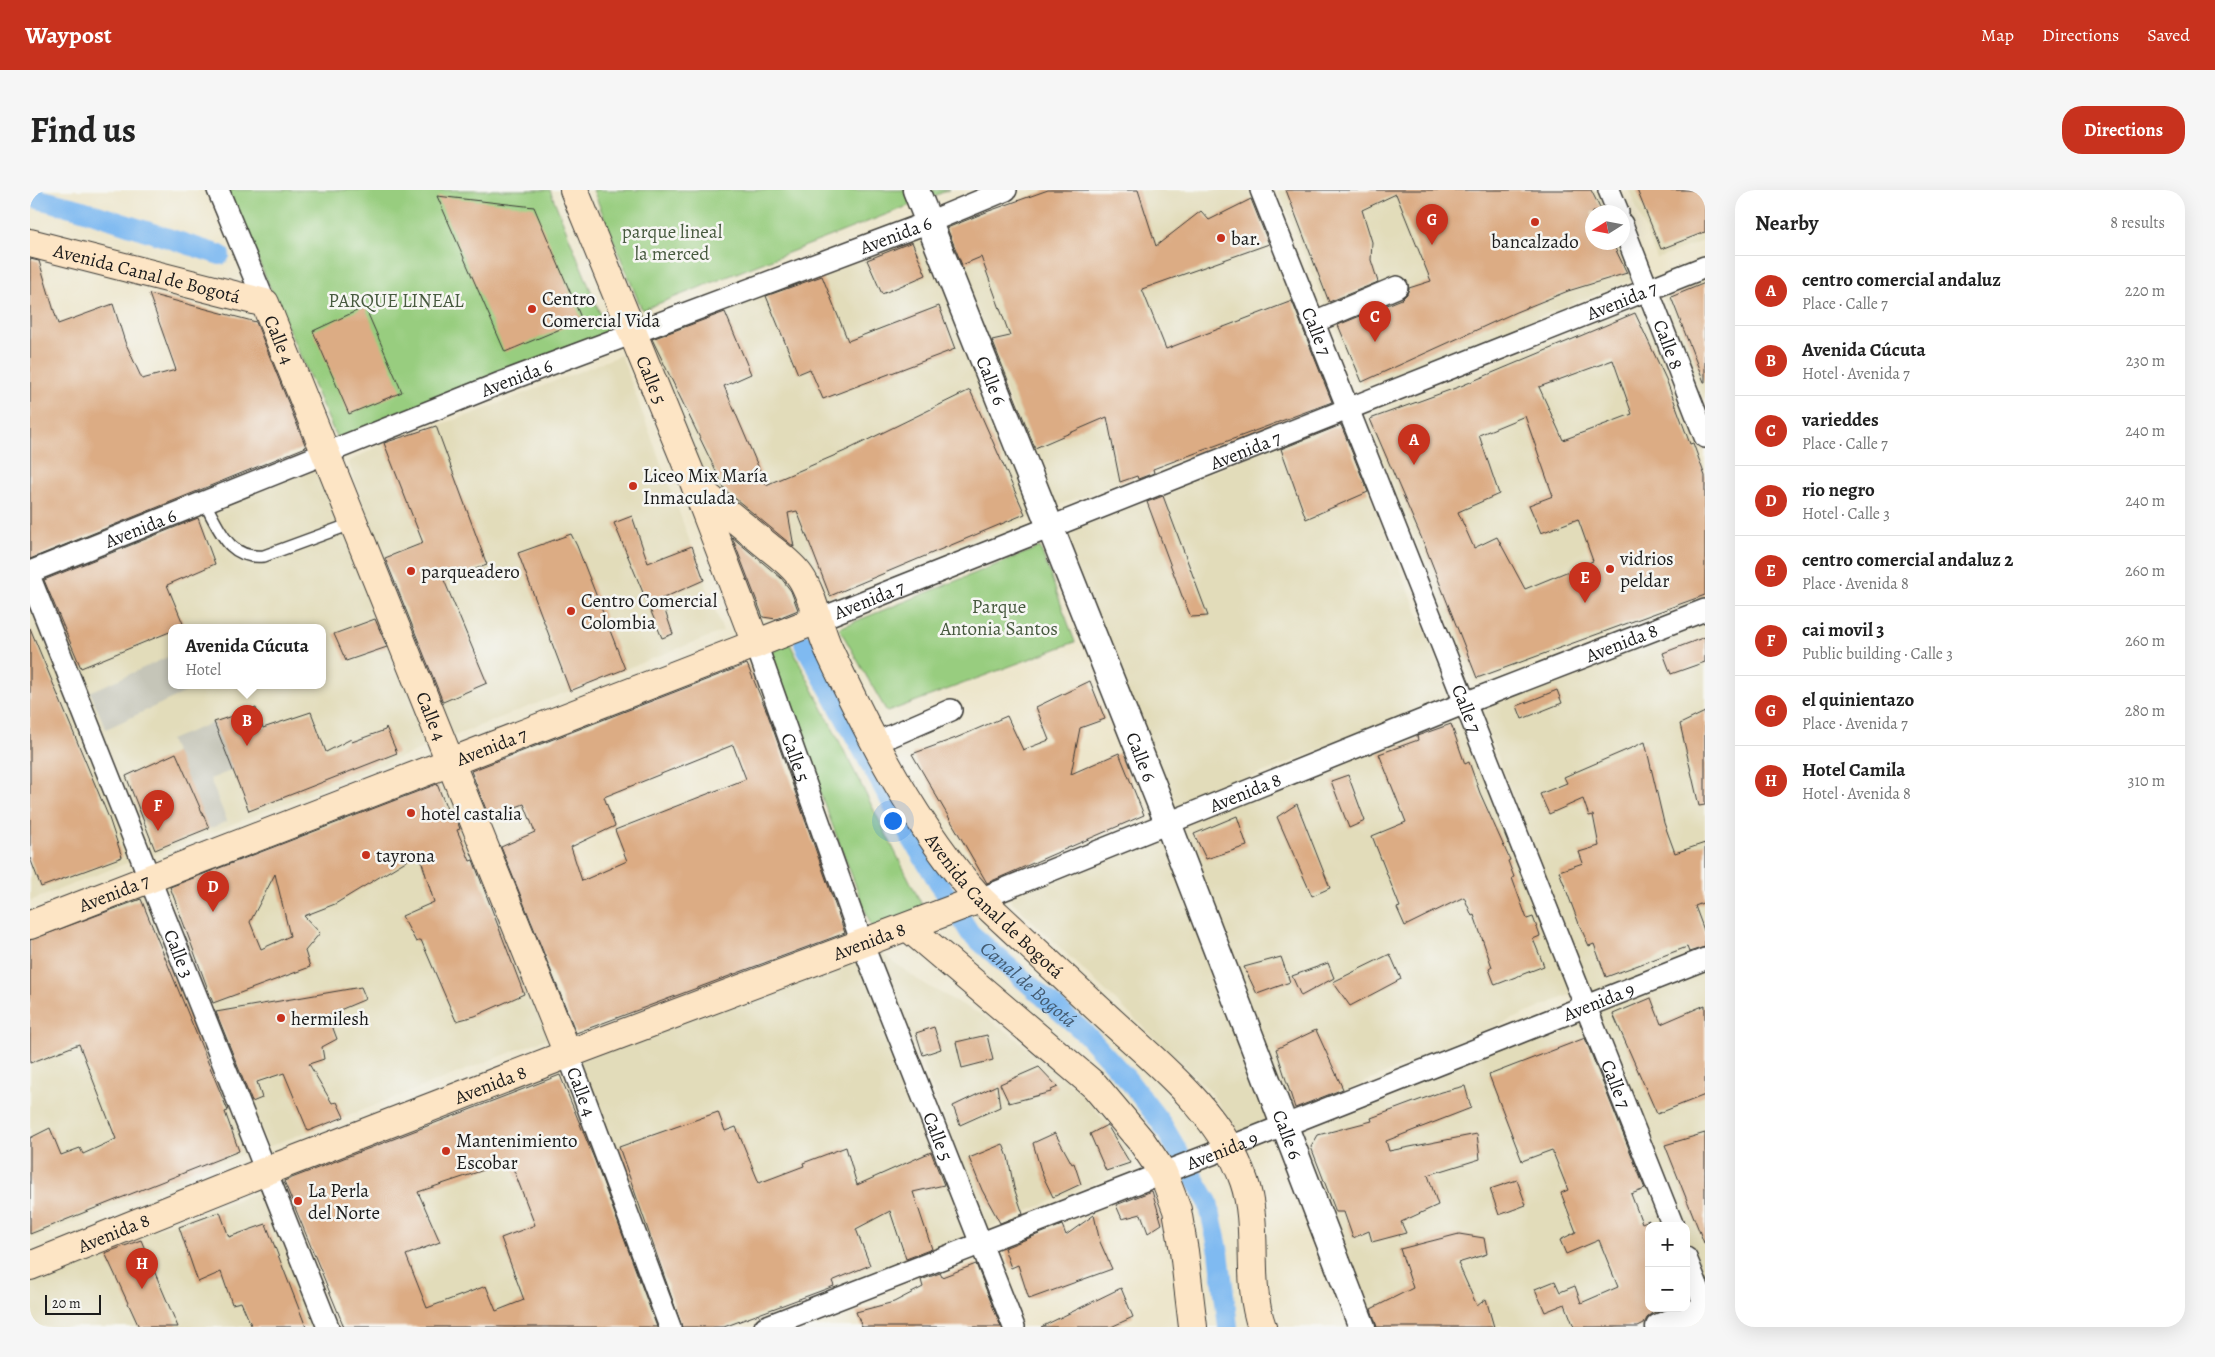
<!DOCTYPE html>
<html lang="en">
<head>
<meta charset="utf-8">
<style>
  :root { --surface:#fff; --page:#f6f6f6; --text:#222; --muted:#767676; --line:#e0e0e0; --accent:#c8321e }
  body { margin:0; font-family:Alegreya,serif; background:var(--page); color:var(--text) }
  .controls { position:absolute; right:15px; bottom:15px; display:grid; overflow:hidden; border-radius:10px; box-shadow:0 5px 20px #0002 }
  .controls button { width:45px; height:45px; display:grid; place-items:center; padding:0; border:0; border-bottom:1px solid var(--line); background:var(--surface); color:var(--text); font:25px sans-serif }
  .compass { position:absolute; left:1555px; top:15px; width:45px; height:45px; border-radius:50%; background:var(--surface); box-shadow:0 5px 20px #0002; rotate:259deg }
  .scale { position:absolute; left:15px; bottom:12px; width:56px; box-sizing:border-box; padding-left:5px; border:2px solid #1c1c1c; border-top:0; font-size:14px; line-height:18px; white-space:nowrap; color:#1c1c1c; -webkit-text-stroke:4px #f6f6f2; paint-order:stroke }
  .you { position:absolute; left:862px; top:630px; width:18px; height:18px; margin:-12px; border:4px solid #fff; border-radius:50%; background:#1a73e8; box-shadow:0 0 0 8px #1a73e833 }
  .badge { display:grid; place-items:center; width:32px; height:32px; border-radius:50%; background:var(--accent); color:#fff; font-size:16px; font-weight:700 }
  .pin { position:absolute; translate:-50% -41px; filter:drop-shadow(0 1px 2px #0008) }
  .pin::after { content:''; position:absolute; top:26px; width:18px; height:15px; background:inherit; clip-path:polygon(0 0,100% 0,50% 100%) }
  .popup { position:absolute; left:138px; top:434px; width:158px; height:65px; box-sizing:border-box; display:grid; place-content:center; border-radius:10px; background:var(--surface); filter:drop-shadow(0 1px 4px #0005); font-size:16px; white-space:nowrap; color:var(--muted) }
  .popup b { font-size:19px; color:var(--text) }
  .popup::after { content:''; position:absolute; left:50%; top:100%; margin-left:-10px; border:10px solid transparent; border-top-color:var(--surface) }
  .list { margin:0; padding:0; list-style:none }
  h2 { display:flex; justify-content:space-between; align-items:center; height:65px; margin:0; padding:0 20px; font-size:21px }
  h2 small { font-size:16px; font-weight:400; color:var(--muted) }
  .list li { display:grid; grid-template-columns:32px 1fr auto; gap:15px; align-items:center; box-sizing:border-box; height:70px; padding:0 20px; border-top:1px solid var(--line) }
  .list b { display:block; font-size:19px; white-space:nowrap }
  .list p { margin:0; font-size:16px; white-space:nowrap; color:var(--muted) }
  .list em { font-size:16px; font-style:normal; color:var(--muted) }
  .map { position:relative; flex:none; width:1675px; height:1137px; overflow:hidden; border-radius:20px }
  header { display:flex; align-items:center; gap:30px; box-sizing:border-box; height:70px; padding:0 25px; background:var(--accent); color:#fff }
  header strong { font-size:24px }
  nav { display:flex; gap:28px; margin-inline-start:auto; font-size:18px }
  .intro { display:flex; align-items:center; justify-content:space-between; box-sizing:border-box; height:120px; padding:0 30px }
  h1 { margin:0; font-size:35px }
  .button { padding:12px 22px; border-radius:20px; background:var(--accent); color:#fff; font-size:18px; font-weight:700 }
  main { display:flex; gap:30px; padding:0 30px }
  aside { flex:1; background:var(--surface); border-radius:20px; box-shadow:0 5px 20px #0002 }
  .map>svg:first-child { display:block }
  .built { fill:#e2dcba; fill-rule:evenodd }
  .industrial { fill:#c5c5b8 }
  .green { fill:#98cd7f; stroke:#5a744e }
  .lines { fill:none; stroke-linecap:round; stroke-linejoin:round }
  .canal { stroke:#7fbaf1; stroke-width:20 }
  .building { fill:#dcac84; fill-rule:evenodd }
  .service-casing { stroke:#3b3a36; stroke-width:14 }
  .minor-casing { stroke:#3b3a36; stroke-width:24 }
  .tertiary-casing { stroke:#3b3a36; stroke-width:29 }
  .secondary-casing { stroke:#3b3a36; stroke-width:30 }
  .service { stroke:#fff; stroke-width:11 }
  .minor { stroke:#fff; stroke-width:21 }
  .tertiary { stroke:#fff; stroke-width:26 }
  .secondary { stroke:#fde5c5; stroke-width:28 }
  .poi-dot { fill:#c8321e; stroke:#f6f6f2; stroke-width:2 }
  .labels { text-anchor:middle; stroke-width:5; stroke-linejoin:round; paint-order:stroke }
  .park-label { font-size:19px; fill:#475a3f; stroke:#f6f6f2 }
  .street-label { font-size:19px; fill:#1c1c1c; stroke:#f6f6f2 }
  .poi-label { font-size:19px; fill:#1c1c1c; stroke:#f6f6f2; text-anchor:start }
  .water-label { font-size:20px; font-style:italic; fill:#445b71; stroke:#f6f6f2 }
</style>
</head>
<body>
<header>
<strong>Waypost</strong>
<nav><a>Map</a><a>Directions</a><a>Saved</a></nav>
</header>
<div class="intro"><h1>Find us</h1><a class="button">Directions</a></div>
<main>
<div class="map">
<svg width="1675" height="1137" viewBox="0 0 1675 1137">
  <rect width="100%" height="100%" fill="#f6f6f2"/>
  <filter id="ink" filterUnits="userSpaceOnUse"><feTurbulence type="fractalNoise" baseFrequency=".02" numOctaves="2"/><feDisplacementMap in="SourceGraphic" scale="10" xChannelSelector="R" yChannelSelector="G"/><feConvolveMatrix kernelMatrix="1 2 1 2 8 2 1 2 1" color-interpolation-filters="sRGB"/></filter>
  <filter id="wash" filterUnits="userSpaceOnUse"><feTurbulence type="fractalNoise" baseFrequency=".0096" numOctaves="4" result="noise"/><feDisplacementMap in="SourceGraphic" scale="20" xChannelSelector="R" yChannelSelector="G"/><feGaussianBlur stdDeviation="1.12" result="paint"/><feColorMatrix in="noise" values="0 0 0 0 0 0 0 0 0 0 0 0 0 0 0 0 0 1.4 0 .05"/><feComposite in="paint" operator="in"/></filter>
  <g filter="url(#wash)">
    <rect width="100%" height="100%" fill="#ede6cc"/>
    <path class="built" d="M1018 0H1219L1302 206 1256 228 1022 318 911 37Z
      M1248 0H1569L1578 22H1562V52L1591 53 1607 88 1330 198Z
      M1599 0H1675V50L1627 69Z
      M893 43 1011 323 800 406 747 429 726 427 614 143Z
      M1675 87V213L1632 105Z
      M1611 115 1675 276V410L1445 493 1334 225Z
      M591 165 693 441 421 547 318 272 354 253 442 224Z
      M1309 229 1422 506 1141 620 1033 344Z
      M295 275 404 554 122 666 8 390ZM142 437H292V495H142Z
      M0 416 107 669 0 711Z
      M1675 426V763L1561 805 1448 516Z
      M1434 520 1544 803 1259 925 1150 632Z
      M410 571 523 846 238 957 129 681Z
      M1133 639 1242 932 1210 942 1176 897 973 703Z
      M114 688 218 962 0 1049V735Z
      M848 761 894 794 957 828 984 847 1052 904 1092 951 1106 976 957 1038Z
      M833 764 940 1047 705 1137H652L549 871Z
      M1675 774V1092L1656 1045V1036H1653L1565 817Z
      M1553 821 1636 1036H1619V1118H1656V1086L1667 1114 1608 1137H1339L1265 941Z
      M530 885 632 1137H314L253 988Z
      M232 1001 285 1137H0V1084Z"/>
    <path class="industrial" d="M142 465V495H171L76 539 60 502Z
      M184 532 203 580 180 589 197 631 179 639 140 550Z"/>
    <path class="green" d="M197 0H520L578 143 308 251Z
      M563 0H919L612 120Z
      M1010 357 1045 452 857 522 809 438Z
      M759 452 893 717 842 738 737 465Z"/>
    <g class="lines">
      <g class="canal">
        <path d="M0 7 49 19 190 65"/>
        <path id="s1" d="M774 454 881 648 940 743 1056 844 1098 890 1132 934 1178 1012 1189 1062 1198 1137"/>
      </g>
    </g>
    <g id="blocks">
      <path class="building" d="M1018 0H1108L1126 56 1171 21 1179 30 1221 9 1239 54 1112 99 1136 159 1262 111 1302 212 1123 279 1124 283 1108 289 1107 286 1090 292 1077 227 1005 258 962 150 980 146 951 67 932 75 917 38 959 21Z
        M1256 0H1561L1572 22H1562V52H1582L1597 83 1538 101 1486 122 1332 192 1308 135 1372 109 1377 104 1379 98 1401 91 1366 4 1332 20 1342 52 1341 70 1348 92 1299 112Z
        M1607 0H1675V42L1631 59Z
        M407 6 504 17 552 130 475 162Z
        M882 52 896 85 852 104 837 70Z
        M0 69 9 71 28 134 83 114 95 152 112 189 146 180 119 104 226 132 276 257 0 369Z
        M792 86 818 151 909 116 925 159 793 209 780 179 768 184 736 106Z
        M1675 93V192H1674L1641 107Z
        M335 117 372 202 319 224 283 141Z
        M695 122 721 184 694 196 736 295 815 261 940 200 995 324 800 406 767 321 758 323 764 357 695 300 622 149Z
        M1605 123 1636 189 1660 254 1663 253 1675 286V405L1447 488 1395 356 1340 229 1431 196ZM1583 170 1602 224 1533 250 1509 197ZM1495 226 1523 306 1499 315 1511 343 1548 329 1563 371 1495 399 1467 347 1444 358 1428 322 1469 304 1449 245Z
        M1311 235 1338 302 1276 329 1251 259Z
        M406 236 457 375 414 390 457 493 413 512 355 368 393 353 354 253Z
        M1133 306 1178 426 1161 427 1152 406 1117 312Z
        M602 326 618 373 662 356 674 390 631 409 643 444 632 448 584 333Z
        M168 328 185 374 137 395 154 436 142 437V441L51 478 14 390Z
        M541 344 547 356 595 479 540 501 488 363Z
        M702 347 751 388 761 401 768 420 746 429 733 427Z
        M345 429 357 457 316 471 304 444Z
        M0 438 79 628 92 667 11 697 0 668Z
        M1675 447V472L1641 484 1633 463Z
        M717 474 737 522 815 743 546 843 471 657 505 642 494 614 459 627 441 581ZM703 555 716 589 585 640 597 671 552 691 541 657 585 636 574 607Z
        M1060 491 1075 529 1050 538 1041 584 1089 563 1114 625 957 693 882 564 926 548 977 526 993 560 1019 550 1006 517Z
        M1527 500 1532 513 1492 529 1487 516Z
        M226 518 233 538 281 522 296 562 321 549 322 552 355 540 356 537 367 563 219 621 184 532Z
        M1675 522V615L1669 616 1650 534Z
        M1421 534 1435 574 1439 572 1450 603 1480 670 1478 671 1484 687 1482 688 1497 729 1503 727 1510 746 1503 749 1514 776 1465 795 1459 779 1462 777 1444 725 1442 726 1434 707 1375 736 1367 718 1370 717 1342 646 1376 632 1349 564 1388 550 1387 546Z
        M1615 552 1634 633 1645 663 1675 653V712L1665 716 1675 743V757L1659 762 1657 757 1576 787 1564 754 1559 756 1549 734 1529 681 1553 673 1549 662 1569 656 1563 625 1559 626 1553 609 1519 624 1510 604 1537 593 1534 587Z
        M146 563 179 638 125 660 96 586Z
        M1318 585 1335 631 1319 638 1301 591Z
        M407 594 419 624 424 622 430 639 427 640 440 671 443 670 494 804 445 826 426 831 391 750 386 752 372 726 404 712 389 663 305 714 274 726 290 743 275 761 280 777 183 813 140 697ZM245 684 260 746 231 759 220 732Z
        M1267 614 1300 698 1282 706 1247 627Z
        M1207 626 1217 656 1176 669 1164 644Z
        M111 709 198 921 195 922 209 961 0 1044V948L20 938 31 965 50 958 53 964 86 949 49 854 0 873V750Z
        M1360 764 1371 789 1320 816 1303 792Z
        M1251 767 1260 792 1227 804 1214 777Z
        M1298 773 1304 788 1271 806 1262 786Z
        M331 797 336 809 298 825 307 849 292 857 294 869 279 874 302 913 307 912 314 927 278 941 254 883 227 892 232 908 222 912 186 822Z
        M1621 808 1631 834 1675 815V905L1627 924 1583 824Z
        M904 837 911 859 893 865 886 843Z
        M1286 840 1313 899 1265 918 1246 859Z
        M957 845 963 870 932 878 926 852Z
        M1555 848 1615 999 1601 1004 1612 1033 1619 1030V1118H1636L1623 1123 1617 1128 1614 1134 1608 1137H1544L1535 1114 1515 1122 1505 1099 1525 1091 1530 1102 1545 1096 1551 1113 1588 1097 1569 1050 1536 1064 1530 1050 1546 1042 1531 1003 1538 1000 1522 960 1492 971 1459 885Z
        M1009 877 1028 897 1021 900V902L979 913 970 894Z
        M530 885 565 971 627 1137H314L254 991ZM481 973 505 1035 471 1048 494 1110 466 1121 456 1096 397 1118 376 1065 410 1052 388 1002 460 978Z
        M967 895 970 917 930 935 923 916Z
        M1435 896 1441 918 1356 951 1359 961 1447 944 1450 969 1398 985 1408 1015 1371 1032 1376 1043 1342 1052 1339 1041 1323 1048 1314 1022H1306L1281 957 1288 945 1342 931 1341 928 1411 902Z
        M688 922 695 941 706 937 729 993 774 976 773 973 816 957 827 995 901 962 914 995 883 1002 902 1059 876 1069 860 1021 826 1039 840 1075 802 1091 804 1096 694 1137H652L589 957Z
        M1077 935 1100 973 1076 981 1060 944Z
        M1025 943 1042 974 1044 973 1051 994 1023 1007 1012 984 1003 953Z
        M1675 943V1053H1674L1635 955Z
        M973 954 978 967 984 998 993 1024 970 1033 952 1000 939 968Z
        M1487 990 1496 1015 1469 1025 1460 999Z
        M1122 1001 1132 1034 1118 1043 1111 1024 1092 1029 1086 1015Z
        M190 1022 199 1047 236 1034 276 1137H222L211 1112 202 1114 191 1082 168 1092 149 1037Z
        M1064 1025 1070 1052 1082 1079 999 1109 988 1075 981 1078 974 1058 1032 1035 1036 1045Z
        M1429 1044 1454 1048 1457 1064 1428 1073 1447 1116 1456 1109 1464 1137H1347L1341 1119 1383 1098 1370 1059Z
        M111 1050 148 1137H109L75 1063Z
        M946 1074 971 1137H832L826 1122 864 1112 893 1097 891 1090 910 1083 912 1087Z
        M1091 1098 1103 1127 1081 1137H1011Z"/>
    </g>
  </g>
  <g filter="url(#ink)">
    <use href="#blocks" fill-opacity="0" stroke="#3b3a36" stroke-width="1"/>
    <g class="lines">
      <g class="service-casing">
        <path id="service" d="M174 312C190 339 198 370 234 366L324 333"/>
      </g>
      <g class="minor-casing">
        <g id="minor">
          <path d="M188 0 235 113"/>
          <path id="s2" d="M1231 0 1643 1036"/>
          <path d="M1579 0 1588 22"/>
          <path id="s3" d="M1592 34 1675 247"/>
          <path d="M1284 132 1367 97"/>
          <path id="s4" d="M0 382 473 192 899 32 976 0"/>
          <path id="s5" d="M0 388 298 1137"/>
          <path id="s6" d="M787 430 1675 77"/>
          <path id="s7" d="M726 454 832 753 984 1137"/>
          <path d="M845 553 921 520"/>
          <path id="s8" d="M950 709 1435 513 1675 420"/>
          <path id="s9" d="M538 864 640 1137"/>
          <path d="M1656 1068 1675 1115"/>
          <path id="s10" d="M735 1137 1200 957 1675 769"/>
        </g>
      </g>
      <g class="tertiary-casing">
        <g id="tertiary">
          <path id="s11" d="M886 0 1138 633 1332 1137"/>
          <path d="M1629 1137 1675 1119"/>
        </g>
      </g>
      <g class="secondary-casing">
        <g id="secondary">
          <path id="s12" d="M544 0 666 297 726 454"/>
          <path id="s13" d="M0 53 235 113 538 864"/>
          <path id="s14" d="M666 297C689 316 711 334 734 353 746 363 761 373 770 386 783 404 789 439 799 460 841 549 885 636 950 709 993 749 1035 788 1078 828 1130 876 1190 922 1214 991 1230 1038 1215 1090 1232 1137"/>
          <path id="s15" d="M0 735 787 430"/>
          <path d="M878 737 1065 896 1112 952 1133 983 1147 1020 1154 1061 1163 1137"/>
          <path id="s16" d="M0 1076 236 981 538 864 950 709"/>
        </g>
      </g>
      <use href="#service" class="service"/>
      <use href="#minor" class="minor"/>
      <use href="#tertiary" class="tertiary"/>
      <use href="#secondary" class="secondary"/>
    </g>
  </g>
  <g class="poi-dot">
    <circle cx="1505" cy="32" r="5"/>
    <circle cx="1191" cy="48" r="5"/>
    <circle cx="502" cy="119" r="5"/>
    <circle cx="603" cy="296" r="5"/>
    <circle cx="1580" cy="379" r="5"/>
    <circle cx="381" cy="381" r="5"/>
    <circle cx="541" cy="421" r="5"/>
    <circle cx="381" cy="623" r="5"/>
    <circle cx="336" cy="665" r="5"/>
    <circle cx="251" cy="828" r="5"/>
    <circle cx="416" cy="961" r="5"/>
    <circle cx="268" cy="1011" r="5"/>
  </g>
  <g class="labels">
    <g class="park-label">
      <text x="642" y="48">parque lineal<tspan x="642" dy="22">la merced</tspan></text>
      <text x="366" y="117">PARQUE LINEAL</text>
      <text x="969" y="423">Parque<tspan x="969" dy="22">Antonia Santos</tspan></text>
    </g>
    <g class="street-label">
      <text dy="7" stroke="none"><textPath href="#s4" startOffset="929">Avenida 6</textPath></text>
      <text dy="7" stroke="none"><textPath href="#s13" startOffset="121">Avenida Canal de Bogotá</textPath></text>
      <text dy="7" stroke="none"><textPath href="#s6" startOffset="866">Avenida 7</textPath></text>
      <text dy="7" stroke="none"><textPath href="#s2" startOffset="152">Calle 7</textPath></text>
      <text dy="7" stroke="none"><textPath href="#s13" startOffset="282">Calle 4</textPath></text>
      <text dy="7" stroke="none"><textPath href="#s3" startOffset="129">Calle 8</textPath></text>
      <text dy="7" stroke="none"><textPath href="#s4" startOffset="524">Avenida 6</textPath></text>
      <text dy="7" stroke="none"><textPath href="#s12" startOffset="205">Calle 5</textPath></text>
      <text dy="7" stroke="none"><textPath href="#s11" startOffset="205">Calle 6</textPath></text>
      <text dy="7" stroke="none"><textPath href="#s6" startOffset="461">Avenida 7</textPath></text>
      <text dy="7" stroke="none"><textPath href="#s4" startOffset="119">Avenida 6</textPath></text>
      <text dy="7" stroke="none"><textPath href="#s6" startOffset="56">Avenida 7</textPath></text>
      <text dy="7" stroke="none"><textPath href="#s8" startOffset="691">Avenida 8</textPath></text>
      <text dy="7" stroke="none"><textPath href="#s2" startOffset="558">Calle 7</textPath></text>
      <text dy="7" stroke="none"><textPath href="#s13" startOffset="688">Calle 4</textPath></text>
      <text dy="7" stroke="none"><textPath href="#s15" startOffset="495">Avenida 7</textPath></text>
      <text dy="7" stroke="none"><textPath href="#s11" startOffset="610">Calle 6</textPath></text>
      <text dy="7" stroke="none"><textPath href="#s7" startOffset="120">Calle 5</textPath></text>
      <text dy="7" stroke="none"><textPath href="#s8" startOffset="286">Avenida 8</textPath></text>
      <text dy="7" stroke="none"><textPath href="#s15" startOffset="90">Avenida 7</textPath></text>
      <text dy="7" stroke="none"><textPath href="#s14" startOffset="524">Avenida Canal de Bogotá</textPath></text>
      <text dy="7" stroke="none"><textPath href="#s16" startOffset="900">Avenida 8</textPath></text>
      <text dy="7" stroke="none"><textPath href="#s5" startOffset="404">Calle 3</textPath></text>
      <text dy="7" stroke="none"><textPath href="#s10" startOffset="895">Avenida 9</textPath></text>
      <text dy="7" stroke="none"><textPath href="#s16" startOffset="495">Avenida 8</textPath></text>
      <text dy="7" stroke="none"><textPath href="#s2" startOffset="962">Calle 7</textPath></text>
      <text dy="7" stroke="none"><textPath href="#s9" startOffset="40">Calle 4</textPath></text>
      <text dy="7" stroke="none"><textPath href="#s11" startOffset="1015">Calle 6</textPath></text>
      <text dy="7" stroke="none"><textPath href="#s7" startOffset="525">Calle 5</textPath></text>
      <text dy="7" stroke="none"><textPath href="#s10" startOffset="490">Avenida 9</textPath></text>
      <text dy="7" stroke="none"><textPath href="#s16" startOffset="90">Avenida 8</textPath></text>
    </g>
    <g class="poi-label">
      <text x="1201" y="55">bar.</text>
      <text x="1505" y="58" text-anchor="middle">bancalzado</text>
      <text x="512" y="115">Centro<tspan x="512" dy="22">Comercial Vida</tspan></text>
      <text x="613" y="292">Liceo Mix María<tspan x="613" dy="22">Inmaculada</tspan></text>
      <text x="1590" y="375">vidrios<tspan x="1590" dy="22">peldar</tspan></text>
      <text x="391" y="388">parqueadero</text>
      <text x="551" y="417">Centro Comercial<tspan x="551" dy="22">Colombia</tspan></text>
      <text x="391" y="630">hotel castalia</text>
      <text x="346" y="672">tayrona</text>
      <text x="261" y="835">hermilesh</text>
      <text x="426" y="957">Mantenimiento<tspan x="426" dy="22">Escobar</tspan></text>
      <text x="278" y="1007">La Perla<tspan x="278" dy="22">del Norte</tspan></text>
    </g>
    <g class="water-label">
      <text dy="7" stroke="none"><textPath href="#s1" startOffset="411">Canal de Bogotá</textPath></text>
    </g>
  </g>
</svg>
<div class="controls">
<button>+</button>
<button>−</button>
</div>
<svg class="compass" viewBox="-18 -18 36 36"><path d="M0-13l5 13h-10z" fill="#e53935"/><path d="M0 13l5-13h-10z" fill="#767676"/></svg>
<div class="scale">20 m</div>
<div class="you"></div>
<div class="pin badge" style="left:1384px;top:275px">A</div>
<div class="pin badge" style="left:217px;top:556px">B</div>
<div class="popup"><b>Avenida Cúcuta</b>Hotel</div>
<div class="pin badge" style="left:1345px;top:152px">C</div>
<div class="pin badge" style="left:183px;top:722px">D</div>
<div class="pin badge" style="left:1555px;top:413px">E</div>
<div class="pin badge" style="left:128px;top:641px">F</div>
<div class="pin badge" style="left:1402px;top:55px">G</div>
<div class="pin badge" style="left:112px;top:1099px">H</div>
</div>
<aside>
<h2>Nearby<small>8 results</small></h2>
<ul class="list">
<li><span class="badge">A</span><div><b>centro comercial andaluz</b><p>Place · Calle 7</p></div><em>220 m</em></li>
<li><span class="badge">B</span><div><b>Avenida Cúcuta</b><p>Hotel · Avenida 7</p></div><em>230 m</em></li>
<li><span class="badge">C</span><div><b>varieddes</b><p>Place · Calle 7</p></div><em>240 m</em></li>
<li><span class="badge">D</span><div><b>rio negro</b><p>Hotel · Calle 3</p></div><em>240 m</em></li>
<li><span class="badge">E</span><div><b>centro comercial andaluz 2</b><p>Place · Avenida 8</p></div><em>260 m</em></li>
<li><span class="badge">F</span><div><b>cai movil 3</b><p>Public building · Calle 3</p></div><em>260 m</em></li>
<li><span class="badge">G</span><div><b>el quinientazo</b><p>Place · Avenida 7</p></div><em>280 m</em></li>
<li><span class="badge">H</span><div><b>Hotel Camila</b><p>Hotel · Avenida 8</p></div><em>310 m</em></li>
</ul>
</aside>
</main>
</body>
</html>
